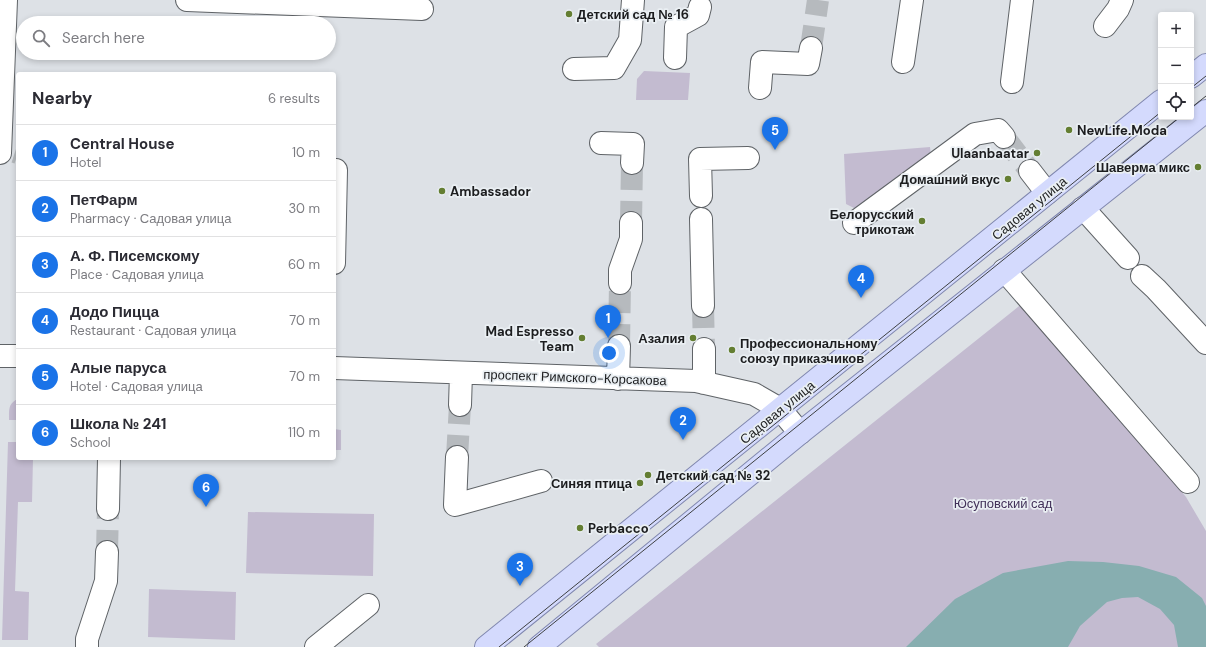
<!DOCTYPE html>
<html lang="en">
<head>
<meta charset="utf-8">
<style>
  :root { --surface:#fff; --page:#f2f2f3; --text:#2b2b33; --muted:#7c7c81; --line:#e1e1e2; --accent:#1a73e8 }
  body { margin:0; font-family:"DM Sans",sans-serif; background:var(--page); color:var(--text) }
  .controls { position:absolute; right:12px; top:12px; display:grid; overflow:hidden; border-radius:4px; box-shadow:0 2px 6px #0003 }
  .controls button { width:36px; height:36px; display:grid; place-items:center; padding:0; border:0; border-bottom:1px solid var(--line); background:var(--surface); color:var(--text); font:20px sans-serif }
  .you { position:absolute; left:609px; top:353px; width:14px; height:14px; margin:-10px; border:3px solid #fff; border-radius:50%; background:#1a73e8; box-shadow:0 0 0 6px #1a73e833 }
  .badge { display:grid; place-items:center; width:26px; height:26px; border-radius:50%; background:var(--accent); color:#fff; font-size:13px; font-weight:700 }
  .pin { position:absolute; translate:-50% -33px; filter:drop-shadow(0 1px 2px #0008) }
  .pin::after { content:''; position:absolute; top:21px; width:14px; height:12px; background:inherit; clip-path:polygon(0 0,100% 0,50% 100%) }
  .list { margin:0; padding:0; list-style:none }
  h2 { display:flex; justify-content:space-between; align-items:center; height:52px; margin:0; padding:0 16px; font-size:17px }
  h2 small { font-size:13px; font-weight:400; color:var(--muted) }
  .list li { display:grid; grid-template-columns:26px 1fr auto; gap:12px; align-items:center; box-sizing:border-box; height:56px; padding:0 16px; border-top:1px solid var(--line) }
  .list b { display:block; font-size:15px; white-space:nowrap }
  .list p { margin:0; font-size:13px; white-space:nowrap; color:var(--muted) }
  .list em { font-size:13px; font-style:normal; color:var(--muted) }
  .icon { flex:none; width:22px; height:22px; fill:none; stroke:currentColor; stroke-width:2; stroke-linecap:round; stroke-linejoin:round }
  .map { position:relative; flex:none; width:1206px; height:647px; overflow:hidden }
  .search { position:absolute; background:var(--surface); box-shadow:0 2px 6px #0003; left:16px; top:16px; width:320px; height:44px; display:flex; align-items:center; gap:10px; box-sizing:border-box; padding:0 14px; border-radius:22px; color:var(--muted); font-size:15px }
  .panel { position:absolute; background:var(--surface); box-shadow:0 2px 6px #0003; left:16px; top:72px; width:320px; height:388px; border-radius:4px }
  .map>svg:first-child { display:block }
  .green { fill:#c3bbd0 }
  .water { fill:#87aeb0 }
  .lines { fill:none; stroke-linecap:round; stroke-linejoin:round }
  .minor-tunnel { stroke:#b6babe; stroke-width:22; stroke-dasharray:22 11; stroke-linecap:butt }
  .minor-casing { stroke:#5f6367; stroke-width:24 }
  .major-casing { stroke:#8188af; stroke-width:24 }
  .minor { stroke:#fff; stroke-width:22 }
  .major { stroke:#d4dafd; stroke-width:22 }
  .tram { stroke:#3e4042; stroke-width:1 }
  .poi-dot { fill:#647e32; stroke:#eaeff3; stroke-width:1.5 }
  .labels { text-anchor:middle; stroke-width:3.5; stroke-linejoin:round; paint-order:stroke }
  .poi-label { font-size:13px; font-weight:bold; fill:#1c1d1f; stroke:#eaeff3; text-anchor:end }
  .street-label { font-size:13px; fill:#1c1d1f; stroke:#eaeff3 }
  .park-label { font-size:13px; fill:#423159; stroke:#eaeff3 }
</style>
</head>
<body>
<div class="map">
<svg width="1206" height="647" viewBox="0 0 1206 647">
  <rect width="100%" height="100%" fill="#dde1e6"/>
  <path class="green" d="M644 71 690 73 688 100H636L637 79Z
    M930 147 931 156 860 211 846 204 844 154Z
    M1023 303 1186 497 1206 531V647H599L596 644Z
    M18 399V420H9C9 410 8 403 18 399Z
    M334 429 341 430V450H334Z
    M8 442H18V458H33L32 502H18L15 591 29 592 28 640H2Z
    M248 512 374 514 373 576 246 573Z
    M149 589 236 592 235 640 148 637Z"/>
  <path class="water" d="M1068 561 1103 562 1139 566 1176 577 1202 598 1206 606V647H1178L1174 625 1160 609 1138 597 1122 598 1107 602 1080 626 1068 647H906L955 599 1003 573Z"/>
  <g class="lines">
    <path class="minor-tunnel" d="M811 48 818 0
      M1004 137 1030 171
      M15 152 18 153
      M631 223 632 163
      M703 306 704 349
      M619 346 620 283
      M457 457 460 405
      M107 552 108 509"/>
    <g class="minor-casing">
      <path id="minor" d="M187 0 422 9
        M1105 26 1118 9 1122 0
        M675 58 676 27 698 15 700 7
        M903 62 912 0
        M574 69 614 68 630 40 633 0
        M1012 82 1022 0
        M760 88 762 62 808 64 811 48
        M601 143 633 144 632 163
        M0 153 6 0
        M1030 171 1047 193
        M701 196 700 159 748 158
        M1083 208 1128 258
        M701 219 703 306
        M854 223 975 134 998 130 1004 137
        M334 263 336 170
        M1004 270 1188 482
        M1142 276 1156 289 1206 343
        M620 283V270L631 239V223
        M704 349V383
        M0 356H18
        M334 368 696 381 754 394 780 409 800 433
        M618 379 619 346
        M460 405 461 373
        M457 457 455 505 541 481
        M108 509 109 458
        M87 647V639L106 581 107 552
        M316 647 368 605"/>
    </g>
    <g class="major-casing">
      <path id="major" d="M1191 77 1206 65
        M486 647 1161 101
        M539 647 800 433 1206 111"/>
    </g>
    <use href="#minor" class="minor"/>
    <use href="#major" class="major"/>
    <path class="tram" d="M1191 88 1206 76
      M1191 108 1206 96
      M499 647 1161 112
      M524 647 1180 117"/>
  </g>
  <g class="poi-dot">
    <circle cx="569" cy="14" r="4"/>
    <circle cx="1069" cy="130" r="4"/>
    <circle cx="1037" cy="153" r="4"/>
    <circle cx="1198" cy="167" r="4"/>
    <circle cx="1008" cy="179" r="4"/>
    <circle cx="442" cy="191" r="4"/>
    <circle cx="922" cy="221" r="4"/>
    <circle cx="582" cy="338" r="4"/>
    <circle cx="693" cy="338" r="4"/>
    <circle cx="732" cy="350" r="4"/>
    <circle cx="648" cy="475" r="4"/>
    <circle cx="640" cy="483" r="4"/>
    <circle cx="580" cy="528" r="4"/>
  </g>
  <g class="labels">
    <g class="poi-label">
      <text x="577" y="19" text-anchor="start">Детский сад № 16</text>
      <text x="1077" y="135" text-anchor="start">NewLife.Moda</text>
      <text x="1029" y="158">Ulaanbaatar</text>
      <text x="1190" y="172">Шаверма микс</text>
      <text x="1000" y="184">Домашний вкус</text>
      <text x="450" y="196" text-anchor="start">Ambassador</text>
      <text x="914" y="219">Белорусский<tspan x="914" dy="15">трикотаж</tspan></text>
      <text x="574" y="336">Mad Espresso<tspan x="574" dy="15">Team</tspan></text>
      <text x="685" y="343">Азалия</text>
      <text x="740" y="348" text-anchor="start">Профессиональному<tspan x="740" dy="15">союзу приказчиков</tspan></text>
      <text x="656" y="480" text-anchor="start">Детский сад № 32</text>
      <text x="632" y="488">Синяя птица</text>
      <text x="588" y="533" text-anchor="start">Perbacco</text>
    </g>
    <g class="street-label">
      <text transform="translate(1029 208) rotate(-39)" y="5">Садовая улица</text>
      <text transform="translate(575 377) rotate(2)" y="5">проспект Римского-Корсакова</text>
      <text transform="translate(777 412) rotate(-39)" y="5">Садовая улица</text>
    </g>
    <g class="park-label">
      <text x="1003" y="508">Юсуповский сад</text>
    </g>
  </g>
</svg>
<div class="controls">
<button>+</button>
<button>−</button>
<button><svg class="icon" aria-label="locate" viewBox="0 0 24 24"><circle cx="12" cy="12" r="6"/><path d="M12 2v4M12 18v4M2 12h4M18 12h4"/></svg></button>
</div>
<div class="you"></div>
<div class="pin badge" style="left:608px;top:338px">1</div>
<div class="pin badge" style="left:683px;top:440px">2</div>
<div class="pin badge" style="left:520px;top:586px">3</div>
<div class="pin badge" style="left:861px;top:298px">4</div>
<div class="pin badge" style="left:775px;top:150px">5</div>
<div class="pin badge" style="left:206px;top:507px">6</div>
<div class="search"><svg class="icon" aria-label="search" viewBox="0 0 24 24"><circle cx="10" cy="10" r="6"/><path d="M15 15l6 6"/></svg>Search here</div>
<section class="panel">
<h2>Nearby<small>6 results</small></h2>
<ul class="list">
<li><span class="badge">1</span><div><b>Central House</b><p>Hotel</p></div><em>10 m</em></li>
<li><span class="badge">2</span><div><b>ПетФарм</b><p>Pharmacy · Садовая улица</p></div><em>30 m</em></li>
<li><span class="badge">3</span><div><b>А. Ф. Писемскому</b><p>Place · Садовая улица</p></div><em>60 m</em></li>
<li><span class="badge">4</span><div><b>Додо Пицца</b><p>Restaurant · Садовая улица</p></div><em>70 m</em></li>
<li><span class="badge">5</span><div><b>Алые паруса</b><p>Hotel · Садовая улица</p></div><em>70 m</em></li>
<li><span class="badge">6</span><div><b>Школа № 241</b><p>School</p></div><em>110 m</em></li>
</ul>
</section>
</div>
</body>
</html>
